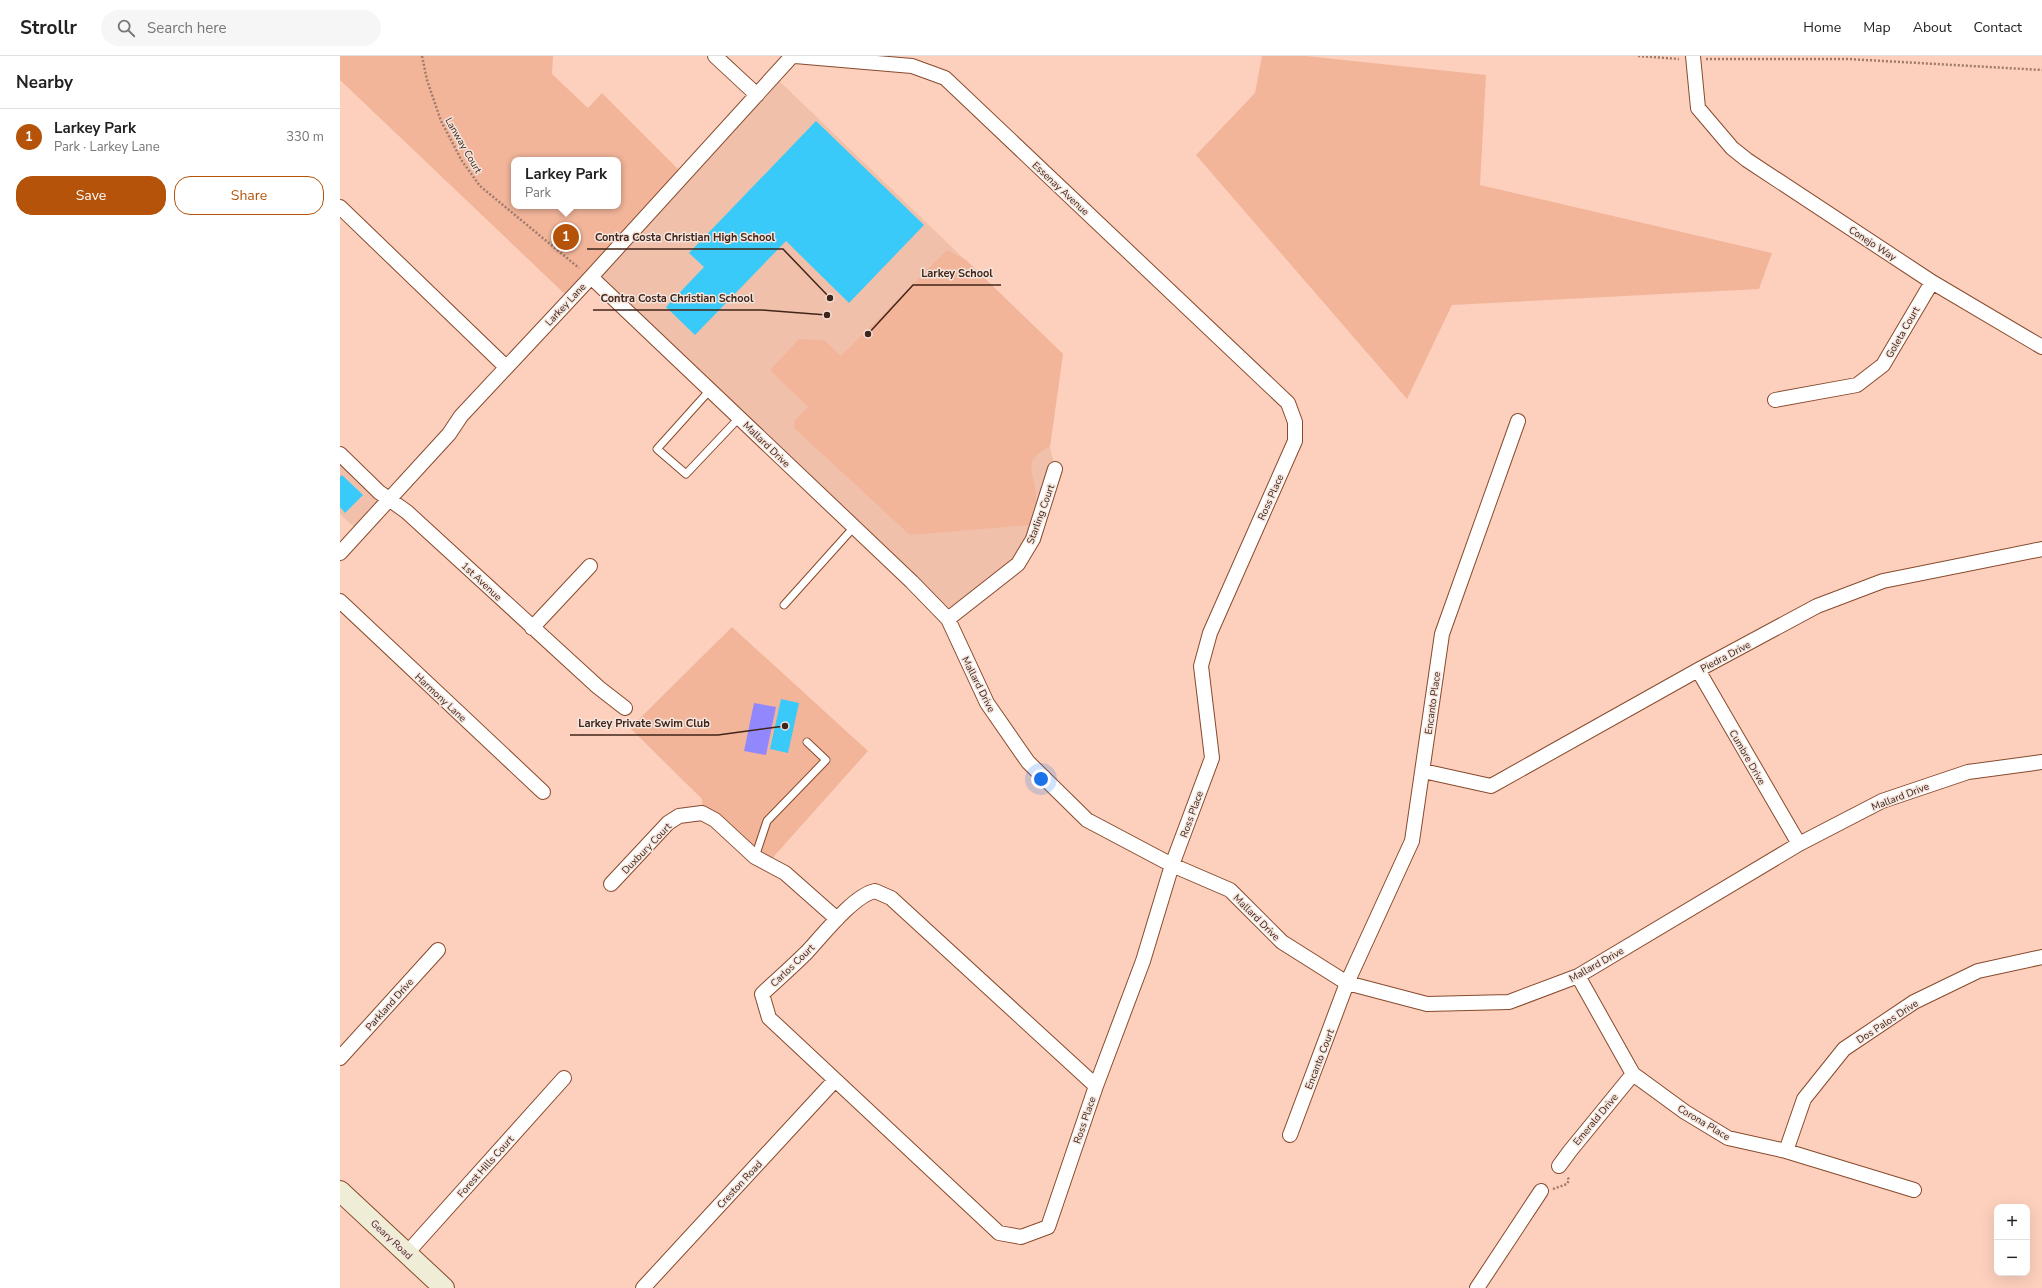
<!DOCTYPE html>
<html lang="en">
<head>
<meta charset="utf-8">
<style>
  :root { --surface:#fff; --page:#f6f6f6; --text:#222; --muted:#767676; --line:#e0e0e0; --accent:#b45309 }
  body { margin:0; font-family:"Nunito Sans",sans-serif; background:var(--page); color:var(--text) }
  .controls { position:absolute; right:12px; bottom:12px; display:grid; overflow:hidden; border-radius:8px; box-shadow:0 4px 16px #0002 }
  .controls button { width:36px; height:36px; display:grid; place-items:center; padding:0; border:0; border-bottom:1px solid var(--line); background:var(--surface); color:var(--text); font:20px sans-serif }
  .you { position:absolute; left:701px; top:723px; width:14px; height:14px; margin:-10px; border:3px solid #fff; border-radius:50%; background:#1a73e8; box-shadow:0 0 0 6px #1a73e833 }
  .badge { display:grid; place-items:center; width:26px; height:26px; border-radius:50%; background:var(--accent); color:#fff; font-size:13px; font-weight:700 }
  .pin { position:absolute; translate:-50% -50%; border:2px solid #fff; box-shadow:0 1px 4px #0006 }
  .popup { position:absolute; left:171px; top:101px; width:110px; height:52px; box-sizing:border-box; display:grid; place-content:center; border-radius:8px; background:var(--surface); filter:drop-shadow(0 1px 3px #0005); font-size:13px; white-space:nowrap; color:var(--muted) }
  .popup b { font-size:15px; color:var(--text) }
  .popup::after { content:''; position:absolute; left:50%; top:100%; margin-left:-8px; border:8px solid transparent; border-top-color:var(--surface) }
  .list { margin:0; padding:0; list-style:none }
  h2 { display:flex; justify-content:space-between; align-items:center; height:52px; margin:0; padding:0 16px; font-size:17px }
  h2 small { font-size:13px; font-weight:400; color:var(--muted) }
  .list li { display:grid; grid-template-columns:26px 1fr auto; gap:12px; align-items:center; box-sizing:border-box; height:56px; padding:0 16px; border-top:1px solid var(--line) }
  .list b { display:block; font-size:15px; white-space:nowrap }
  .list p { margin:0; font-size:13px; white-space:nowrap; color:var(--muted) }
  .list em { font-size:13px; font-style:normal; color:var(--muted) }
  .actions { display:flex; gap:8px; padding:12px 16px }
  .actions a { flex:1; padding:9px 0; border:1px solid var(--accent); border-radius:16px; text-align:center; font-size:14px; color:var(--accent) }
  .actions .main { background:var(--accent); color:#fff }
  .icon { flex:none; width:22px; height:22px; fill:none; stroke:currentColor; stroke-width:2; stroke-linecap:round; stroke-linejoin:round }
  .map { position:relative; flex:none; width:1702px; height:1232px; overflow:hidden }
  header { display:flex; align-items:center; gap:24px; box-sizing:border-box; height:56px; padding:0 20px; background:var(--surface); border-bottom:1px solid var(--line) }
  header strong { font-size:19px }
  nav { display:flex; gap:22px; margin-inline-start:auto; font-size:14px }
  .search { width:280px; height:36px; background:var(--page); display:flex; align-items:center; gap:10px; box-sizing:border-box; padding:0 14px; border-radius:22px; color:var(--muted); font-size:15px }
  main { display:flex }
  aside { flex:1; background:var(--surface) }
  .map>svg:first-child { display:block }
  .built { fill:#f0c0ab }
  .green { fill:#f2b59a; fill-rule:evenodd }
  .water { fill:#9288fe }
  .building { fill:#39caf9 }
  .lines { fill:none; stroke-linecap:round; stroke-linejoin:round }
  .service-casing { stroke:#884a2c; stroke-width:9 }
  .minor-casing { stroke:#884a2c; stroke-width:16 }
  .secondary-casing { stroke:#884a2c; stroke-width:22 }
  .path { stroke:#9f7b6b; stroke-width:2.5; stroke-dasharray:2 2; stroke-linecap:butt }
  .service { stroke:#fff; stroke-width:7 }
  .minor { stroke:#fff; stroke-width:14 }
  .secondary { stroke:#efedd6; stroke-width:20 }
  .labels { text-anchor:middle; stroke-width:3; stroke-linejoin:round; paint-order:stroke }
  .street-label { font-size:10px; fill:#402518; stroke:#f4e5de }
  .leader { fill:none; stroke:#402518; stroke-width:1.5 }
  .callout-dot { fill:#402518; stroke:#f4e5de; stroke-width:1.5 }
  .callout-label { font-size:11px; text-anchor:middle; font-weight:bold; fill:#402518; stroke:#f4e5de; stroke-width:3; stroke-linejoin:round; paint-order:stroke }
</style>
</head>
<body>
<header>
<strong>Strollr</strong>
<div class="search"><svg class="icon" aria-label="search" viewBox="0 0 24 24"><circle cx="10" cy="10" r="6"/><path d="M15 15l6 6"/></svg>Search here</div>
<nav><a>Home</a><a>Map</a><a>About</a><a>Contact</a></nav>
</header>
<main>
<aside>
<h2>Nearby<small></small></h2>
<ul class="list">
<li><span class="badge">1</span><div><b>Larkey Park</b><p>Park · Larkey Lane</p></div><em>330 m</em></li>
</ul>
<div class="actions"><a class="main">Save</a><a>Share</a></div>
</aside>
<div class="map">
<svg width="1702" height="1232" viewBox="0 0 1702 1232">
  <rect width="100%" height="100%" fill="#fdd0bd"/>
  <path class="built" d="M434 20 723 298 710 390 715 413 678 508 608 563 251 221Z
    M0 398 50 444 19 476 0 458Z"/>
  <path class="green" d="M0 0H213L212 18 248 52 262 37 344 119 230 243 0 24ZM174 104H278V150H174Z
    M922 0H966L1146 19 1140 129 1432 197 1419 233 1112 249 1067 343 856 99 915 37Z
    M607 194 626 204 723 298 710 390C680 406 695 415 696 441 696 450 692 460 690 469L570 479 454 372V365L468 351 430 314 459 283 484 284 501 300Z
    M392 571 528 695 428 807 362 757V743L290 672Z"/>
  <path class="water" d="M414 647 436 651 426 699 404 695Z"/>
  <path class="building" d="M476 65 584 169 509 247 446 185 355 279 326 251 364 211 349 197Z
    M2 419 23 439 5 457 0 451V421Z
    M441 643 459 647 448 697 430 693Z"/>
  <g class="lines">
    <g class="service-casing">
      <path id="service" d="M370 334 317 393 346 418 399 362
        M444 549 514 471
        M415 801 427 765 486 704 467 686"/>
    </g>
    <g class="minor-casing">
      <path id="minor" d="M375 0 417 39
        M455 0 572 10 605 22 948 347 955 366V385L870 577 861 610 872 702 832 809 803 905 756 1030 708 1171 681 1181 659 1177 429 962 422 938C437 924 453 910 467 896 482 880 514 839 535 835L551 842 756 1030
        M1353 0 1358 52 1392 92 1407 104 1592 226 1702 291
        M0 151 166 311
        M251 221 572 526 608 563 647 647 688 706 747 764 832 809 890 834 942 886 1007 927 1087 948 1169 946 1238 920 1459 788 1542 745 1628 716 1702 706
        M1435 344 1517 329 1543 309 1592 226
        M0 398 39 436 67 456 258 631 285 652
        M0 497 109 378 121 360 251 221 452 0
        M0 545 203 736
        M608 563 678 508 693 483 715 413
        M192 572 250 510
        M1358 614 1459 788
        M1083 715 1151 730 1358 614 1477 550 1543 525 1702 493
        M271 828 328 767 339 760 362 757 375 764 415 801 445 817 497 863
        M1238 920 1293 1018 1345 1056 1388 1082 1446 1095 1574 1134
        M0 1002 98 894
        M950 1079 1007 927 1072 785 1102 578 1178 365
        M1446 1095 1464 1043 1504 993 1574 946 1638 915 1702 901
        M1219 1110 1230 1095 1293 1018
        M67 1197 224 1022
        M303 1232 495 1024
        M1137 1232 1201 1135"/>
    </g>
    <g class="secondary-casing">
      <path id="secondary" d="M0 1135 104 1232"/>
    </g>
    <path class="path" d="M82 0 87 24 101 65 122 105 140 130 239 212
      M1298 0 1339 3
      M1366 3H1508L1702 14
      M1213 1133 1227 1128 1229 1124 1227 1120"/>
    <use href="#service" class="service"/>
    <use href="#minor" class="minor"/>
    <use href="#secondary" class="secondary"/>
  </g>
  <g class="labels">
    <g class="street-label">
      <text transform="translate(124 89) rotate(60)" y="4">Lanway Court</text>
      <text transform="translate(721 132) rotate(43)" y="4">Essenay Avenue</text>
      <text transform="translate(1533 187) rotate(33)" y="4">Conejo Way</text>
      <text transform="translate(225 248) rotate(-47)" y="4">Larkey Lane</text>
      <text transform="translate(1562 276) rotate(-60)" y="4">Goleta Court</text>
      <text transform="translate(427 388) rotate(44)" y="4">Mallard Drive</text>
      <text transform="translate(930 441) rotate(-66)" y="4">Ross Place</text>
      <text transform="translate(700 458) rotate(-70)" y="4">Starling Court</text>
      <text transform="translate(142 525) rotate(43)" y="4">1st Avenue</text>
      <text transform="translate(1385 600) rotate(-28)" y="4">Piedra Drive</text>
      <text transform="translate(639 628) rotate(63)" y="4">Mallard Drive</text>
      <text transform="translate(101 641) rotate(43)" y="4">Harmony Lane</text>
      <text transform="translate(1092 647) rotate(-82)" y="4">Encanto Place</text>
      <text transform="translate(1408 701) rotate(60)" y="4">Cumbre Drive</text>
      <text transform="translate(1560 740) rotate(-21)" y="4">Mallard Drive</text>
      <text transform="translate(851 758) rotate(-70)" y="4">Ross Place</text>
      <text transform="translate(306 792) rotate(-46)" y="4">Duxbury Court</text>
      <text transform="translate(917 861) rotate(45)" y="4">Mallard Drive</text>
      <text transform="translate(1256 908) rotate(-29)" y="4">Mallard Drive</text>
      <text transform="translate(452 909) rotate(-44)" y="4">Carlos Court</text>
      <text transform="translate(49 948) rotate(-48)" y="4">Parkland Drive</text>
      <text transform="translate(1547 965) rotate(-33)" y="4">Dos Palos Drive</text>
      <text transform="translate(979 1003) rotate(-69)" y="4">Encanto Court</text>
      <text transform="translate(1255 1063) rotate(-50)" y="4">Emerald Drive</text>
      <text transform="translate(744 1064) rotate(-71)" y="4">Ross Place</text>
      <text transform="translate(1364 1066) rotate(31)" y="4">Corona Place</text>
      <text transform="translate(145 1110) rotate(-48)" y="4">Forest Hills Court</text>
      <text transform="translate(399 1128) rotate(-47)" y="4">Creston Road</text>
      <text transform="translate(52 1183) rotate(43)" y="4">Geary Road</text>
    </g>
  </g>
  <path class="leader" d="M490 242L443 193H247M528 278L573 229H661M487 259L421 254H253M445 670L378 679H230"/>
  <g class="callout-dot">
    <circle cx="490" cy="242" r="4"/>
    <circle cx="528" cy="278" r="4"/>
    <circle cx="487" cy="259" r="4"/>
    <circle cx="445" cy="670" r="4"/>
  </g>
  <g class="callout-label">
    <text x="345" y="185">Contra Costa Christian High School</text>
    <text x="617" y="221">Larkey School</text>
    <text x="337" y="246">Contra Costa Christian School</text>
    <text x="304" y="671">Larkey Private Swim Club</text>
  </g>
</svg>
<div class="controls">
<button>+</button>
<button>−</button>
</div>
<div class="you"></div>
<div class="pin badge" style="left:226px;top:181px">1</div>
<div class="popup"><b>Larkey Park</b>Park</div>
</div>
</main>
</body>
</html>
